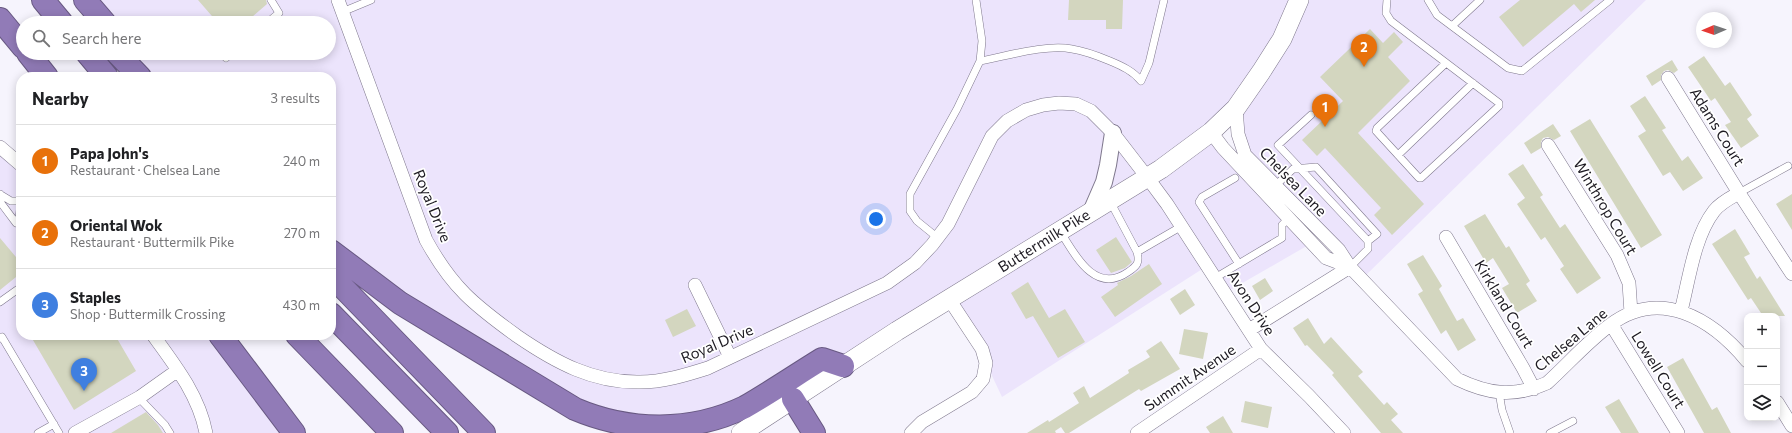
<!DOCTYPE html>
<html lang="en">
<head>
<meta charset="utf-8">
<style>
  :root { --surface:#fff; --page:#f6f6f6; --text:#202124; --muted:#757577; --line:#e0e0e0; --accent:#7c3aed }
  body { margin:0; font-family:Commissioner,sans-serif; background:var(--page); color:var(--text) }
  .controls { position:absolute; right:12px; bottom:12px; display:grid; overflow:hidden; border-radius:8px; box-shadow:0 2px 10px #0003 }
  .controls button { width:36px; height:36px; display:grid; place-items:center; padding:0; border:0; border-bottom:1px solid var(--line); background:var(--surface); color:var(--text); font:20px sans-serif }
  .compass { position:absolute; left:1696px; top:12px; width:36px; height:36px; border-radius:50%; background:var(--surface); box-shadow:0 2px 10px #0003; rotate:268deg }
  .you { position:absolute; left:876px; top:219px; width:14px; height:14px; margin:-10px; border:3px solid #fff; border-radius:50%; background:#1a73e8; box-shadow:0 0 0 6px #1a73e833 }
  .badge { display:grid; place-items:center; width:26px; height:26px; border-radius:50%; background:var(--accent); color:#fff; font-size:13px; font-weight:700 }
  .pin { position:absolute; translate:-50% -33px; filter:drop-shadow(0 1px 2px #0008) }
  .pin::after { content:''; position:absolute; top:21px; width:14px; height:12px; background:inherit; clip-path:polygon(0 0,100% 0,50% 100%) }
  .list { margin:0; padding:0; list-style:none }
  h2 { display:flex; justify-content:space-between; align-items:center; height:52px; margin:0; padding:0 16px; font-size:17px }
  h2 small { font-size:13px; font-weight:400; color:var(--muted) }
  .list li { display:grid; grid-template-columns:26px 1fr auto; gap:12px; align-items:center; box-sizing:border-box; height:72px; padding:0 16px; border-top:1px solid var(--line) }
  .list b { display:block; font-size:15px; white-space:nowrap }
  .list p { margin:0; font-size:13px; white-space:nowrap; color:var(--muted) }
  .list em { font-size:13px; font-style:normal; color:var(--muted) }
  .icon { flex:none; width:22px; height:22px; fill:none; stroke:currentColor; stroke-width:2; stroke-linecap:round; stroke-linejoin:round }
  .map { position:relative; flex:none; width:1792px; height:433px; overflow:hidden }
  .search { position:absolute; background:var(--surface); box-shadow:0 2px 10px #0003; left:16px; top:16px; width:320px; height:44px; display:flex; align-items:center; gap:10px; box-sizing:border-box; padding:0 14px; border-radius:22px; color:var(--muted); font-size:15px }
  .panel { position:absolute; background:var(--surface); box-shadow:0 2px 10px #0003; left:16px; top:72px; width:320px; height:268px; border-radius:16px }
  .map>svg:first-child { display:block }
  .built { fill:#ece4fc }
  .building { fill:#d3d6bf }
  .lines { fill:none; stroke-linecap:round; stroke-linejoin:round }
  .service-casing { stroke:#7f788d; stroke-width:8 }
  .minor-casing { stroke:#7f788d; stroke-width:14 }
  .tertiary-casing { stroke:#7f788d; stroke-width:18 }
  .secondary-casing { stroke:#7f788d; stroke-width:20 }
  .motorway-casing { stroke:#685982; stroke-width:24 }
  .service { stroke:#fff; stroke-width:7 }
  .minor { stroke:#fff; stroke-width:13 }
  .tertiary { stroke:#fff; stroke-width:16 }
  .secondary { stroke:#fff; stroke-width:19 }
  .motorway { stroke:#917bb7; stroke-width:22 }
  .labels { text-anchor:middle; stroke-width:3.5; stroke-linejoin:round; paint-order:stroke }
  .street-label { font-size:15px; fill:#1c1921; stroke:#fff }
</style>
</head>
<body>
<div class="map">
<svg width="1792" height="433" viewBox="0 0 1792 433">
  <rect width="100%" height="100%" fill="#f6f4fd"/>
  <path class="built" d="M85 0H1646L1362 279 1245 155 1236 109 1211 132 1312 243 1225 293 1207 266 1002 397 986 363 949 299 744 407 620 424 331 251V77H155L133 53H329V23H105Z
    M0 147 21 165V335H222L297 433H0Z"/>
  <path class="building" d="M198 0H266L267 4 245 23H218Z
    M1069 0H1123L1122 29H1106V20H1068Z
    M1520 0H1595L1581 12 1574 4 1523 47 1499 17Z
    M1370 29 1383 43 1394 32 1403 42 1388 57 1410 81 1358 133 1424 204 1392 235 1374 215 1381 208 1325 148 1317 156 1302 140 1343 101 1320 77Z
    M1704 56 1725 86 1730 82 1752 115 1747 119 1759 136 1741 148 1725 125 1731 122 1715 98 1711 101 1688 67Z
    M1672 60 1678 70 1674 73 1668 70 1664 71 1661 75V80L1652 86 1646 76Z
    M1645 96 1666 128 1662 130 1682 161 1688 156 1703 178 1683 191 1670 172 1663 176 1638 136 1646 131 1630 106Z
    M1590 119 1662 235 1641 248 1570 131Z
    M1553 124 1561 136 1554 140 1548 137 1543 138 1541 142V148L1531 154 1524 143Z
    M1523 164 1543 195 1540 197 1560 228 1565 224 1601 278 1577 294 1560 269 1564 266 1545 237 1541 240 1517 204 1525 198 1508 174Z
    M1792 194V230L1776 204Z
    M1485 214 1506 248 1509 246 1530 281 1526 284 1537 301 1517 313 1502 288 1509 284 1493 258 1486 263 1464 226Z
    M1735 229 1750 254 1744 257 1757 279 1760 276 1785 316H1763L1751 298 1748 300 1712 244Z
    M1116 237 1132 262 1125 268 1111 273 1096 250Z
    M0 238 21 263V273L0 290Z
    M1423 255 1442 286 1439 289 1457 321 1463 318 1476 340 1458 351 1446 330 1441 334 1418 294 1423 291 1407 264Z
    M1149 264 1162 284 1115 317 1101 297 1118 285 1117 283 1131 276Z
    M1265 278 1273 291 1260 300 1252 286Z
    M1028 282 1049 318 1065 309 1085 342 1058 358 1033 316 1026 319 1011 293Z
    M1185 289 1195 305 1180 315 1170 299Z
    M687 309 696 326 673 337 665 320Z
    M1308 318 1324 344 1331 337 1363 372 1358 376 1384 405 1387 402 1398 414 1391 420 1403 433H1381L1332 375 1334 373 1307 345 1305 346 1293 328Z
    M1184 329 1208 333 1203 359 1179 354Z
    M30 335H115L136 371 74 410Z
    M1161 341 1180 369 1141 391 1139 389 1069 433H1065L1061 427 1055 431 1056 433H1027L1048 420 1049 422 1079 403 1073 393 1084 386 1090 398 1129 373 1128 370 1150 357 1146 351Z
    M1683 358 1712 410 1717 407 1731 433H1704L1667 367Z
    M1619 399 1639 433H1621L1605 407Z
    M1245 401 1272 407 1268 428 1241 422Z
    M146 412 158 425 163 433H111Z
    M1223 416 1233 433H1210L1206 427Z"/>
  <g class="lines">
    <g class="service-casing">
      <path id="service" d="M976 0 982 41 980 61
        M1387 0 1386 13 1391 21 1499 103V106L1421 178H1419L1376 131 1377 128 1446 63
        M1428 0 1437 15 1508 68 1522 71 1610 0
        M342 12 371 0
        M267 23 279 13 271 0
        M1452 26 1480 0
        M226 58 231 53
        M1311 115 1278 145 1368 241
        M1398 155 1473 83
        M1235 178 1202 197 1199 202 1239 264
        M1275 186 1293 169 1316 167 1377 234 1368 241V249L1350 267
        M1739 193 1788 166
        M0 194 1 203 16 223 21 225
        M1 195 11 201H21
        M21 202 19 218 21 221
        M1060 231C1075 255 1095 295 1128 272 1137 266 1140 263 1137 252L1110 201
        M938 238 917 221 910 211V194L957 109 980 61C1007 56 1046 44 1072 49 1085 51 1098 56 1110 61 1122 66 1133 71 1141 81L1149 63 1164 0
        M1137 252 1182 226
        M1215 278 1282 238V225L1289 218
        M0 302 21 287
        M0 338 2 337 59 433
        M1499 392 1502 410 1510 433
        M139 398 165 425 170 433
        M38 433 54 424
        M1550 433 1573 421"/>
    </g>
    <g class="minor-casing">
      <path id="minor" d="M338 0 426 240C437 260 449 278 465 294 481 310 499 323 517 336 555 362 593 383 640 382 663 382 686 375 708 368L887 283 915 263 932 245 948 224 992 136 1007 121 1026 110 1043 105 1059 103 1076 104 1091 111 1113 133 1147 177 1167 204 1261 349 1309 396 1344 433
        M1668 78 1739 193 1792 274
        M1236 108 1238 134 1245 155 1339 250 1350 267 1457 379C1488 394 1514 398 1547 383 1568 364 1587 342 1610 325 1660 287 1712 319 1747 361
        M1211 132 1223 148 1326 258 1350 267
        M1548 145 1617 255 1629 283 1631 313
        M0 147 21 165
        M1446 237 1523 368 1534 389
        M695 285 730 357
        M1681 311C1689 280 1694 237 1714 211 1720 203 1730 198 1739 193
        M1611 324 1678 433
        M1249 330 1350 267
        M153 335C175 365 199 396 206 433
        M1777 402 1792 426
        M75 433 140 397 178 370
        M911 433 922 422 972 392 983 379 986 363 982 349 949 299
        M1137 433 1261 349"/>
    </g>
    <g class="tertiary-casing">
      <path id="tertiary" d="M1091 212 1104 182 1108 165 1113 133"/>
    </g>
    <g class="secondary-casing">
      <path id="secondary" d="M741 433 897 331 1161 169 1211 132 1236 108 1261 72 1282 39 1299 0"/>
    </g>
    <g class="motorway-casing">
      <path id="motorway" d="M43 0 62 23
        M85 0 105 23
        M0 19 23 47
        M28 53 47 77
        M87 53 107 77
        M117 53 140 77
        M331 251 400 303 575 409C629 432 691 433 745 407 771 392 796 375 822 359L843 366
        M331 275 484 433
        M331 314 447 433
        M220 335 294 433
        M297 335 392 433
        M793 399 814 433"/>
    </g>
    <use href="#service" class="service"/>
    <use href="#minor" class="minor"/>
    <use href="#tertiary" class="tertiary"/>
    <use href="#secondary" class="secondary"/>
    <use href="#motorway" class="motorway"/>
  </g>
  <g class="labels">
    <g class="street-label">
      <text transform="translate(1717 127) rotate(58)" y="5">Adams Court</text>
      <text transform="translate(1293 182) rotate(46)" y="5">Chelsea Lane</text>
      <text transform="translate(432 206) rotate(68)" y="5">Royal Drive</text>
      <text transform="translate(1605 207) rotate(59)" y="5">Winthrop Court</text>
      <text transform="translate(1044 241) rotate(-32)" y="5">Buttermilk Pike</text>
      <text transform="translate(1251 303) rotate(57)" y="5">Avon Drive</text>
      <text transform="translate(1504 304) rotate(59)" y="5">Kirkland Court</text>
      <text transform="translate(1571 340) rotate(-40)" y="5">Chelsea Lane</text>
      <text transform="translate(717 344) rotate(-23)" y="5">Royal Drive</text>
      <text transform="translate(1658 370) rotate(58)" y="5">Lowell Court</text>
      <text transform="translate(1190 378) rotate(-34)" y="5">Summit Avenue</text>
    </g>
  </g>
</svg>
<div class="controls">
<button>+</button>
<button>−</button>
<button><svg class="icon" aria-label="layers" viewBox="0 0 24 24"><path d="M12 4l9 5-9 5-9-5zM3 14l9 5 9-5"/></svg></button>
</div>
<svg class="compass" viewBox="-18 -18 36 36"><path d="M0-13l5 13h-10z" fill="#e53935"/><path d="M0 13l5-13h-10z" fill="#757577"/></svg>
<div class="you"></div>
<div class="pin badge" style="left:1325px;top:127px;background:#e8710a">1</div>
<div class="pin badge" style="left:1364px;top:67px;background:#e8710a">2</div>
<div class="pin badge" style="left:84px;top:391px;background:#3f7fe0">3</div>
<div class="search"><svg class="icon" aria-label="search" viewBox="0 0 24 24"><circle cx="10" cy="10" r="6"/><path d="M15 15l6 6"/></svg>Search here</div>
<section class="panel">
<h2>Nearby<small>3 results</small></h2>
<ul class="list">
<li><span class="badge" style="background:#e8710a">1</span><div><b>Papa John's</b><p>Restaurant · Chelsea Lane</p></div><em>240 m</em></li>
<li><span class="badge" style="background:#e8710a">2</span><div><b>Oriental Wok</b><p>Restaurant · Buttermilk Pike</p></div><em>270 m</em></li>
<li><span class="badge" style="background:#3f7fe0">3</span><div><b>Staples</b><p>Shop · Buttermilk Crossing</p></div><em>430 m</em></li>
</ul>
</section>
</div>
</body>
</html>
